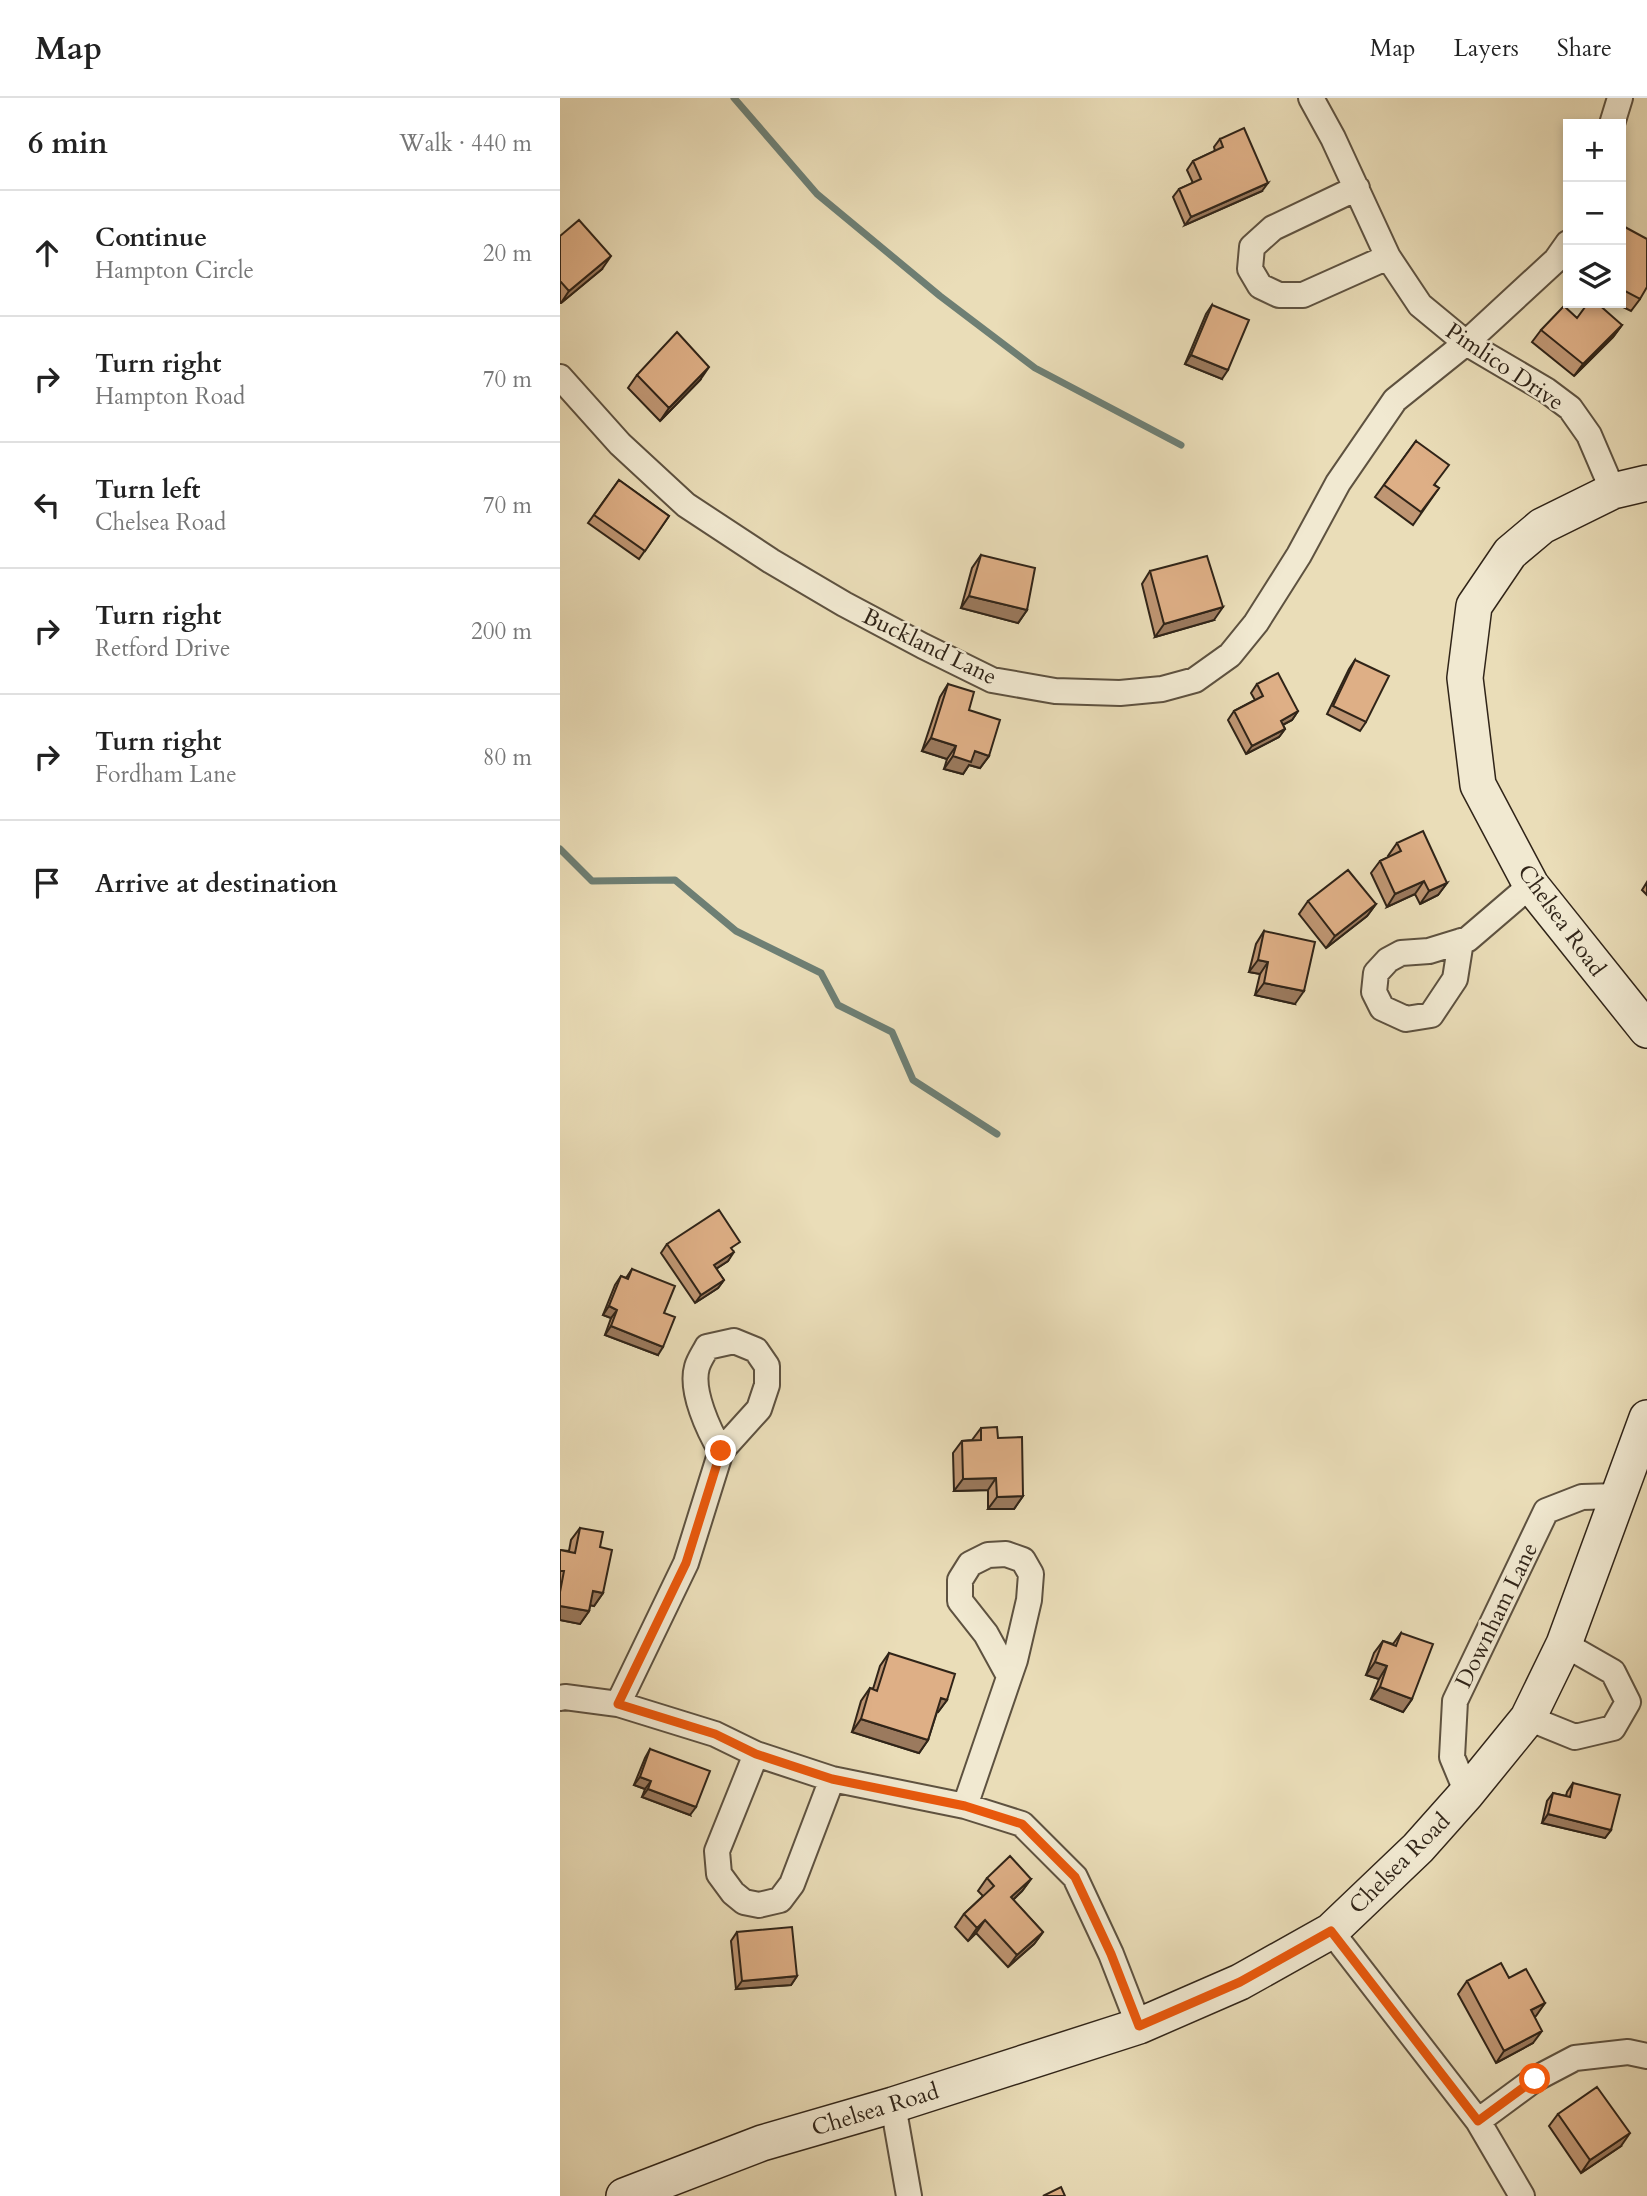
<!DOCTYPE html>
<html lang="en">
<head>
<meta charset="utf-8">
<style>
  :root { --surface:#fff; --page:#f2f2f2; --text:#222; --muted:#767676; --line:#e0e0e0 }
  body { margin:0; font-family:Cardo,serif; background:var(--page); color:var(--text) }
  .controls { position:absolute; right:21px; top:21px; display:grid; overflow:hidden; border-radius:0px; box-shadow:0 4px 10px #0003 }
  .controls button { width:63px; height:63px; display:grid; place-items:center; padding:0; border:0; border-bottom:2px solid var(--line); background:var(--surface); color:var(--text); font:35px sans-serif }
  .stop { position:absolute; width:21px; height:21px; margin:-16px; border:5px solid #ea580c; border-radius:50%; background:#fff }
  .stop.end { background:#ea580c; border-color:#fff; box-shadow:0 2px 7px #0008 }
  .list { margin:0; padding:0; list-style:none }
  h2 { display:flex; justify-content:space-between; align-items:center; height:91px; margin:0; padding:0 28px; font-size:30px }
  h2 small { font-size:23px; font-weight:400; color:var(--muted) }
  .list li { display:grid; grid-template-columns:46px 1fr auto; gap:21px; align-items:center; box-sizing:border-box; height:126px; padding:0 28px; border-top:2px solid var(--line) }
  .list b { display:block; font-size:26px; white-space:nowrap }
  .list p { margin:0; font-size:23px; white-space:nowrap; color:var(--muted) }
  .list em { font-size:23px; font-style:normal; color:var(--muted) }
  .icon { flex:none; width:38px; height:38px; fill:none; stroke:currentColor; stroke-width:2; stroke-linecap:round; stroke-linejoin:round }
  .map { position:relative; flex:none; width:1087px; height:2098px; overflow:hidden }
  header { display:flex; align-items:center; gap:42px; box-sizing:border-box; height:98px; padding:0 35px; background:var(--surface); border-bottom:2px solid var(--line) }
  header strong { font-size:33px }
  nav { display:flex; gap:38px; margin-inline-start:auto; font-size:24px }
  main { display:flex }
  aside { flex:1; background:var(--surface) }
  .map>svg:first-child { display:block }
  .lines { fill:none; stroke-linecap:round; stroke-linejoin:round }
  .stream { stroke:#6e7f74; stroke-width:7 }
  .street-casing { stroke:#5e5240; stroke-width:28 }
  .secondary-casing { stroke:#302418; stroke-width:38 }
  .street { stroke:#f1e9d1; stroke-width:24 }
  .secondary { stroke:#f1e9d1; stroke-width:35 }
  .wall { fill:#bf9673; stroke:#302418; stroke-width:2 }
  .shaded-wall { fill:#9b7a5e; stroke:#302418; stroke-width:2 }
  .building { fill:#deaf86; stroke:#302418; stroke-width:2 }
  .route { stroke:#ea580c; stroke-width:9 }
  .labels { text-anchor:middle; stroke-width:5; stroke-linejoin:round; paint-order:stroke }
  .street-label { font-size:23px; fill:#302418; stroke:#f1e9d1 }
</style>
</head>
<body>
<header>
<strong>Map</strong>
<nav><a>Map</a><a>Layers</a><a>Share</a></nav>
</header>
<main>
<aside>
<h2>6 min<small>Walk · 440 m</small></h2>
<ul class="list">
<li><svg class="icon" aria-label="ahead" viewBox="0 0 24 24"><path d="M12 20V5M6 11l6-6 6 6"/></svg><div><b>Continue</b><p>Hampton Circle</p></div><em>20 m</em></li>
<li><svg class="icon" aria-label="right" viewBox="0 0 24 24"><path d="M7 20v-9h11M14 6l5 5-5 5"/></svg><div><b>Turn right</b><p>Hampton Road</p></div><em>70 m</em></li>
<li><svg class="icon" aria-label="left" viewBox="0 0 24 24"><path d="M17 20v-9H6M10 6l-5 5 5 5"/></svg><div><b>Turn left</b><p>Chelsea Road</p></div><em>70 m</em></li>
<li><svg class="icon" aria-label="right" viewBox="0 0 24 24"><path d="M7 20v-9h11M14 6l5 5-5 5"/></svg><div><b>Turn right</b><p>Retford Drive</p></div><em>200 m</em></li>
<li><svg class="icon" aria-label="right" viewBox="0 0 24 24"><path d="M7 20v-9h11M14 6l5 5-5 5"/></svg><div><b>Turn right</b><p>Fordham Lane</p></div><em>80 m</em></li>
<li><svg class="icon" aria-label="arrive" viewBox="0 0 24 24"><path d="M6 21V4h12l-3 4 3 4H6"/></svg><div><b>Arrive at destination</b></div></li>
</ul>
</aside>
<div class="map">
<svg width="1087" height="2098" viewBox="0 0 1087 2098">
  <rect width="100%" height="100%" fill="#eaddb8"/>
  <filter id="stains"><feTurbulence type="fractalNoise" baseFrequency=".00286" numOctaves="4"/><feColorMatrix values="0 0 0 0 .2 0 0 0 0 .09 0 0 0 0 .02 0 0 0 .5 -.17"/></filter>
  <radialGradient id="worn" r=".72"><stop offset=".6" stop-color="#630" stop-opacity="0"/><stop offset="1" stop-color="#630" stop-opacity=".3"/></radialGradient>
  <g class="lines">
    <path class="stream" d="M174 0 257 96 380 198 475 270 621 347
      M0 751 32 783 115 782 176 833 261 875 278 907 332 934 353 982 437 1036"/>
    <g class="street-casing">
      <path id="street" d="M751 0 773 40 828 159 860 207 906 245 986 292 1010 310 1029 337 1053 393
        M1052 26 1060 0
        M797 90 713 130 692 149 690 171 700 188 719 197H743L828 159
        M0 279 60 346 126 407 211 463 284 506 363 548 432 582 495 593 560 595 602 591 635 582 670 557 696 525 739 457 778 385 835 302 906 245 996 162 1008 145
        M901 843 895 881 871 917 846 921 822 910 814 894 816 875 828 862 841 855 869 853 908 841 971 787
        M0 1600 5 1599 58 1606 155 1636 196 1656 272 1681 405 1708 462 1726 515 1779 551 1856 579 1928
        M58 1606 126 1465 161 1353 199 1311 207 1287V1268L196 1252 174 1243 147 1249C144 1255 139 1262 137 1269 130 1293 149 1333 161 1353
        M968 1620 1015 1639 1053 1630 1068 1604 1053 1574 1004 1546
        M196 1656 157 1753 159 1776 173 1795 184 1804 199 1807 220 1802 232 1786 272 1681
        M907 1695 892 1659 895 1603 986 1413 1022 1399 1059 1398
        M405 1708 455 1562 469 1502 471 1476 463 1462 446 1456 428 1457 410 1466 400 1482V1503L426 1536 449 1578
        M771 1833 918 2023 962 2098
        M333 2007 349 2098
        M918 2023 975 1981 1015 1960 1068 1954 1087 1958"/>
    </g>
    <g class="secondary-casing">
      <path id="secondary" d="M1087 385 1053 393 982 428 950 455 914 508 905 580 918 687 971 787 1087 932
        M64 2098 202 2045 333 2007 579 1928 680 1884 771 1833 858 1750 907 1695 968 1620 1004 1546 1087 1320"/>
    </g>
    <use href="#street" class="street"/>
    <use href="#secondary" class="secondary"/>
  </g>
  <path class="wall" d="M660 41 702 93 625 127 613 99 619 91 633 85 627 72 633 63 655 53 654 49Z
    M1061 131 1080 201 1071 213 1055 205H1061Z
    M0 138 42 171 1 205H0Z
    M652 207 662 281 625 266 646 216Z
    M1017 220 1062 227 1053 239 1014 278 972 244 981 232Z
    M77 277 140 282 100 323 68 290Z
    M856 343 875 387 879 390 853 427 815 399Z
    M59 382 109 418 79 461 28 425Z
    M421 457 467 512 458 525 401 510 412 470Z
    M590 473 654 522 595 539 582 486Z
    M795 562 806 624 800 633 767 616 789 571Z
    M388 586 409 612 429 658 420 670 409 667 403 676 384 671 387 661 362 653 380 599Z
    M697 586 738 613 732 622 723 627 725 631 719 639 686 656 668 622 674 613 695 602 691 595Z
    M837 745 887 785 878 797 860 806 855 796 827 809 811 775 820 763 829 759 828 758Z
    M1087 784V797L1082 792Z
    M748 803 816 806 807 818 766 850 739 816Z
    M704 833 735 906 695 897 700 876 689 874 696 846Z
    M107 1146 173 1153 168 1163 156 1171 164 1182 158 1190 135 1205 101 1155Z
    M72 1171 104 1215 98 1257 45 1237 51 1220 43 1217 55 1187 61 1178 66 1180Z
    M421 1330 438 1340 463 1398 454 1411H428V1392L394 1393 393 1355 402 1343 412 1342Z
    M20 1430 40 1449 43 1495 34 1508 30 1507 29 1513 20 1526 0 1522V1452L9 1453 11 1442Z
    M841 1535 852 1601 843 1614 811 1601 819 1581 806 1577 814 1555 823 1543 833 1546Z
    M329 1555 387 1602 378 1614H377L368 1642 359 1655 292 1634 301 1603 310 1590 313 1591 320 1568Z
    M90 1651 130 1717 82 1699 85 1691 74 1687 85 1660Z
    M1013 1685 1051 1732 1045 1740 982 1725 987 1703 993 1695 1006 1698 1007 1694Z
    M427 1780 471 1781 462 1793 453 1802 483 1834 474 1846 448 1869 416 1835 408 1843 395 1829 404 1816 423 1798 418 1793Z
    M177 1834 237 1878 231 1887 176 1891 171 1843Z
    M907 1883 985 1905 975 1918 973 1945 936 1965 898 1896Z
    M998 2016 1061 2048 1021 2075 989 2028Z"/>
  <path class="shaded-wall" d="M708 85 702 93 625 127 631 119Z
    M51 158 42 171 1 205 9 193Z
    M1062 227 1053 239 1014 278 1023 266Z
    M631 257 668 272 662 281 625 266Z
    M149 269 140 282 100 323 109 310Z
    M409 498 467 512 458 525 401 510Z
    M663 509 654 522 595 539 604 526Z
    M738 613 732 622 715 631 721 623Z
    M725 631 719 639 686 656 692 648Z
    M371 640 396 648 387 661 362 653Z
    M415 653 429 658 420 670 409 667 403 676 384 671 393 658Z
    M864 783 855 796 827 809 835 796Z
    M887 785 878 797 860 806 869 793Z
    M816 806 807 818 766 850 775 838Z
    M698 862 708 864 700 876 689 874Z
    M704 885 744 893 735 906 695 897Z
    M174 1154 168 1163 148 1176 154 1167Z
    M164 1182 158 1190 135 1205 141 1197Z
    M49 1208 57 1212 51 1220 43 1217Z
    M51 1228 103 1249 98 1257 45 1237Z
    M436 1380 428 1392 394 1393 403 1381Z
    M463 1398 454 1411H428L437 1399Z
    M33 1493 43 1495 34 1508 24 1506Z
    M0 1508 29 1513 20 1526 0 1522Z
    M815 1564 827 1568 819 1581 806 1577Z
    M820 1589 852 1601 843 1614 811 1601Z
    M381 1600 387 1602 378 1614 372 1612Z
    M301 1621 368 1642 359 1655 292 1634Z
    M80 1679 91 1683 85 1691 74 1687Z
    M88 1691 136 1709 130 1717 82 1699Z
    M988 1716 1051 1732 1045 1740 982 1725Z
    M471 1781 462 1793 442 1812 451 1799Z
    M425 1822 416 1835 408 1843 417 1830Z
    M483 1834 474 1846 448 1869 457 1857Z
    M237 1878 231 1887 176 1891 182 1883Z
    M985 1905 976 1918 962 1925 971 1912Z
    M982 1933 973 1945 936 1965 944 1953Z
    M1070 2035 1061 2048 1021 2075 1030 2062Z"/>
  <path class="building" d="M684 30 708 85 631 119 619 91 641 81 633 63 663 49 660 41Z
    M19 122 51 158 9 193 0 183V138Z
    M1063 128 1087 141V189L1080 201 1061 191V132Z
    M1028 205H1037L1062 227 1023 266 981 232 1004 208 1017 220Z
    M652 207 689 222 668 272 631 257Z
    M117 234 149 269 109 310 77 277Z
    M856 343 889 367 874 387 879 390 861 414 824 387Z
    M59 382 109 418 85 453 34 417Z
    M421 457 475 470 467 512 409 498Z
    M647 458 663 509 604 526 590 473Z
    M795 562 829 578 806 624 773 608Z
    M718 575 738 613 721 623 725 631 692 648 674 613 703 598 697 586Z
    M388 586 414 594 409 612 440 622 429 658 415 653 411 664 393 658 396 648 371 640Z
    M863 733 887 785 869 793 864 783 835 796 820 763 841 753 837 745Z
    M788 772 816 806 775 838 748 803Z
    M704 833 755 844 744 893 704 885 708 864 698 862Z
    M159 1112 180 1144 171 1150 174 1154 154 1167 164 1182 141 1197 107 1146Z
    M72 1171 115 1188 104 1215 115 1219 103 1249 51 1228 57 1212 49 1208 61 1178 68 1181Z
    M437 1329 438 1340 462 1339 463 1398 437 1399 436 1380 403 1381 402 1343 421 1342V1330Z
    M20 1430 43 1434 40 1449 52 1452 43 1495 33 1493 29 1513 0 1508V1494L4 1473H0V1452L15 1455Z
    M841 1535 873 1546 852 1601 820 1589 827 1568 815 1564 823 1543 836 1548Z
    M329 1555 395 1576 387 1602 381 1600 368 1642 301 1621 310 1590 317 1593Z
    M90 1651 150 1673 136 1709 88 1691 91 1683 80 1679Z
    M1013 1685 1060 1697 1051 1732 988 1716 993 1695 1010 1699Z
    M450 1758 471 1781 451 1799 483 1834 457 1857 425 1822 417 1830 404 1816 434 1788 427 1780Z
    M232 1829 237 1878 182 1883 177 1834Z
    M941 1865 949 1880 966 1871 985 1905 971 1912 982 1933 944 1953 907 1883Z
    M1037 1989 1070 2035 1030 2062 998 2016Z
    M501 2089 505 2098H483Z"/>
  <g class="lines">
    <path class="route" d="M161 1353 126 1465 58 1606 155 1636 196 1656 272 1681 405 1708 462 1726 515 1779 551 1856 579 1928 680 1884 771 1833 918 2023 975 1981"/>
  </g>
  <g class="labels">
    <g class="street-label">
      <text transform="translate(945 268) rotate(34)" y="8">Pimlico Drive</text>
      <text transform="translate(370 548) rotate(26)" y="8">Buckland Lane</text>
      <text transform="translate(1002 822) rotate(54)" y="8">Chelsea Road</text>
      <text transform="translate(936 1517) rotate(-64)" y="8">Downham Lane</text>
      <text transform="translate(839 1765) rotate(-45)" y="8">Chelsea Road</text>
      <text transform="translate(315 2011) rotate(-17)" y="8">Chelsea Road</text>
    </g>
  </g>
  <rect width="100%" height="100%" filter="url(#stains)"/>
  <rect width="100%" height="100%" fill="url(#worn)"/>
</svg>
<div class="controls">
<button>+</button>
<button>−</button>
<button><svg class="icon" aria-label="layers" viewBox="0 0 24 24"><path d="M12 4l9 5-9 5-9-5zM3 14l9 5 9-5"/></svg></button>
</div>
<div class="stop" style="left:975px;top:1981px"></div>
<div class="stop end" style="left:161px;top:1353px"></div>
</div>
</main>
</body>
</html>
